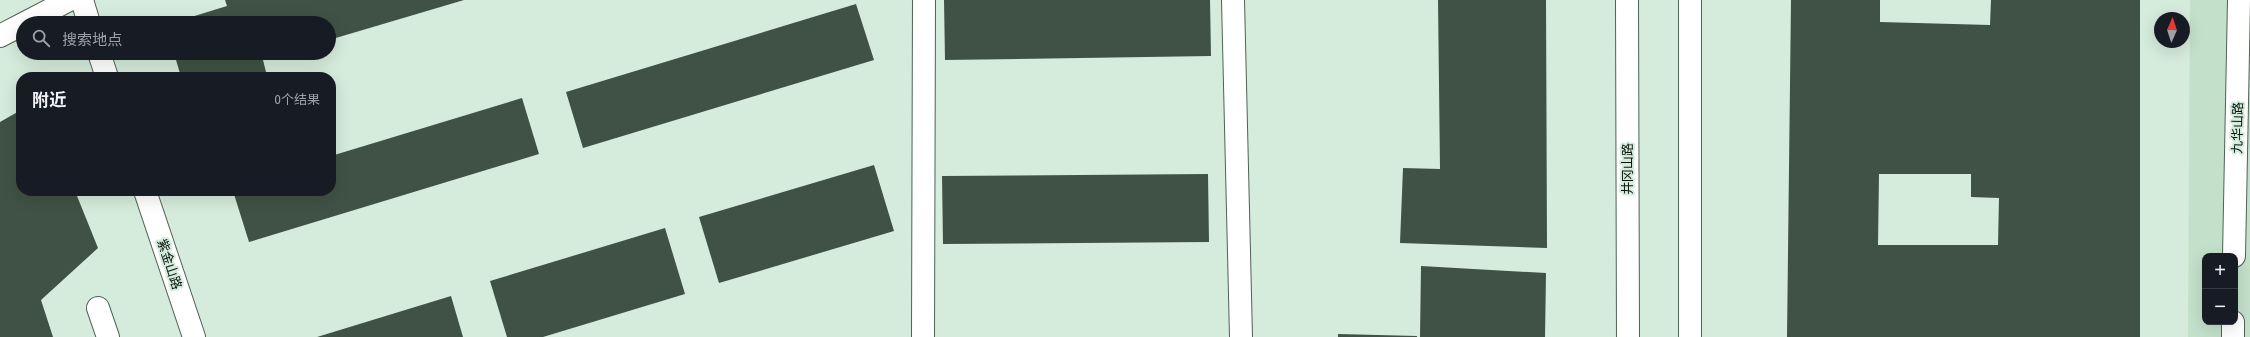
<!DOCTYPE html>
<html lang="zh">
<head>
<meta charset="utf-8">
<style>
  :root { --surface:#171b24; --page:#242831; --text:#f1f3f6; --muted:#9ea1a6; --line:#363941 }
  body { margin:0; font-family:"Fira Sans Condensed","Noto Sans SC",sans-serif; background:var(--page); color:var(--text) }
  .controls { position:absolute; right:12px; bottom:12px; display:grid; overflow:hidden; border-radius:8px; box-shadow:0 4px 16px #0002 }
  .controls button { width:36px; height:36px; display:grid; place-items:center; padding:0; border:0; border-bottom:1px solid var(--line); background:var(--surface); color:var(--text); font:20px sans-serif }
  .compass { position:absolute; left:2154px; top:12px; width:36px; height:36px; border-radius:50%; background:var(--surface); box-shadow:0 4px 16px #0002; rotate:3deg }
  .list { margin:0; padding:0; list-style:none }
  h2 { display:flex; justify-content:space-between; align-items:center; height:52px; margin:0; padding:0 16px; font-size:17px }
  h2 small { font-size:13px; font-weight:400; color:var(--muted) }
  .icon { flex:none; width:22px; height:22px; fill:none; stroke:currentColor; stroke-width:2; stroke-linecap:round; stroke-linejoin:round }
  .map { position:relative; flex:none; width:2250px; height:337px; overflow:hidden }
  .search { position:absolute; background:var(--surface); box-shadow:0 4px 16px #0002; left:16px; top:16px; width:320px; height:44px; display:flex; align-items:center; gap:10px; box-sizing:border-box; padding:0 14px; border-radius:22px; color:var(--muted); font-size:15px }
  .panel { position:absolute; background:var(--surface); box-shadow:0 4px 16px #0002; left:16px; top:72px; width:320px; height:124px; border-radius:16px }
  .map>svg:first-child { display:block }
  .built { fill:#c3e0cb; fill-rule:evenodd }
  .building { fill:#405245; fill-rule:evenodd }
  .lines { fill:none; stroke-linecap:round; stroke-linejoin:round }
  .street-casing { stroke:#4f6254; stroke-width:24 }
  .secondary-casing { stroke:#4f6254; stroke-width:24 }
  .street { stroke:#fff; stroke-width:22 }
  .secondary { stroke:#fff; stroke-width:22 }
  .labels { text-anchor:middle; stroke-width:4; stroke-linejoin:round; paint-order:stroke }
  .street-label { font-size:13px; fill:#0b130d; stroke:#d5ebdb }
</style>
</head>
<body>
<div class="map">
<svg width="2250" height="337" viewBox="0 0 2250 337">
  <rect width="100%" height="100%" fill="#d5ebdb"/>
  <path class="built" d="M2190 0H2250V337H2188ZM2205 256H2235V322H2205Z"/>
  <path class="building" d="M225 0H464L329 40V23H184L188 18 227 6Z
    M944 0H1210L1211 56 945 60Z
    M1438 0H1546L1547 248 1400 243 1403 168 1440 169Z
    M1791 0H1880V22L1990 25 1991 0H2140V337H1787ZM1879 174H1971V197L1999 198 1998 245H1878Z
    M856 4 874 60 583 148 566 92Z
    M174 53H285L263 60 266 72 249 77H181Z
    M522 98 539 154 249 242 233 191H331V156Z
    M21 110V191H75L98 248 41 300 53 337H0V122Z
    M874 165 894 231 719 283 699 217Z
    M1208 174 1209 242 943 244 942 176Z
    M665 228 685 294 543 337H507L490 281Z
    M1421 266 1546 273 1545 337H1420Z
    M451 296 463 337H317Z
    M1338 334 1417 336V337H1338Z"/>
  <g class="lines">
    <g class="street-casing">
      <path id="street" d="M1233 0 1241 337
        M2234 256 2239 0
        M98 308 108 337
        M923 337 924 0
        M2233 337V322"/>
    </g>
    <g class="secondary-casing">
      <path id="secondary" d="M82 0 89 23
        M1627 0 1628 337
        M25 23 69 0
        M0 36 23 24
        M99 53 107 77
        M145 191 194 337
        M1690 337V0"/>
    </g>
    <use href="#street" class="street"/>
    <use href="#secondary" class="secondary"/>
  </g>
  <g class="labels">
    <g class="street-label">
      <text transform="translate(2237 128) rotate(-89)" y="5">九华山路</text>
      <text transform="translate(1627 169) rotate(-90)" y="5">井冈山路</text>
      <text transform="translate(170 264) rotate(72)" y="5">紫金山路</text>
    </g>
  </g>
</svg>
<div class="controls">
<button>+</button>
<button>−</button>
</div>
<svg class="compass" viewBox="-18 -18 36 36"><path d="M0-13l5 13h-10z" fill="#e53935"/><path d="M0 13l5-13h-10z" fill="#9ea1a6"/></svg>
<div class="search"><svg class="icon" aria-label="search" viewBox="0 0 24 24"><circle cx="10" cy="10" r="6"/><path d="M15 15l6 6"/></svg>搜索地点</div>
<section class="panel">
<h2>附近<small>0个结果</small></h2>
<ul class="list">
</ul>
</section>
</div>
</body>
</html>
